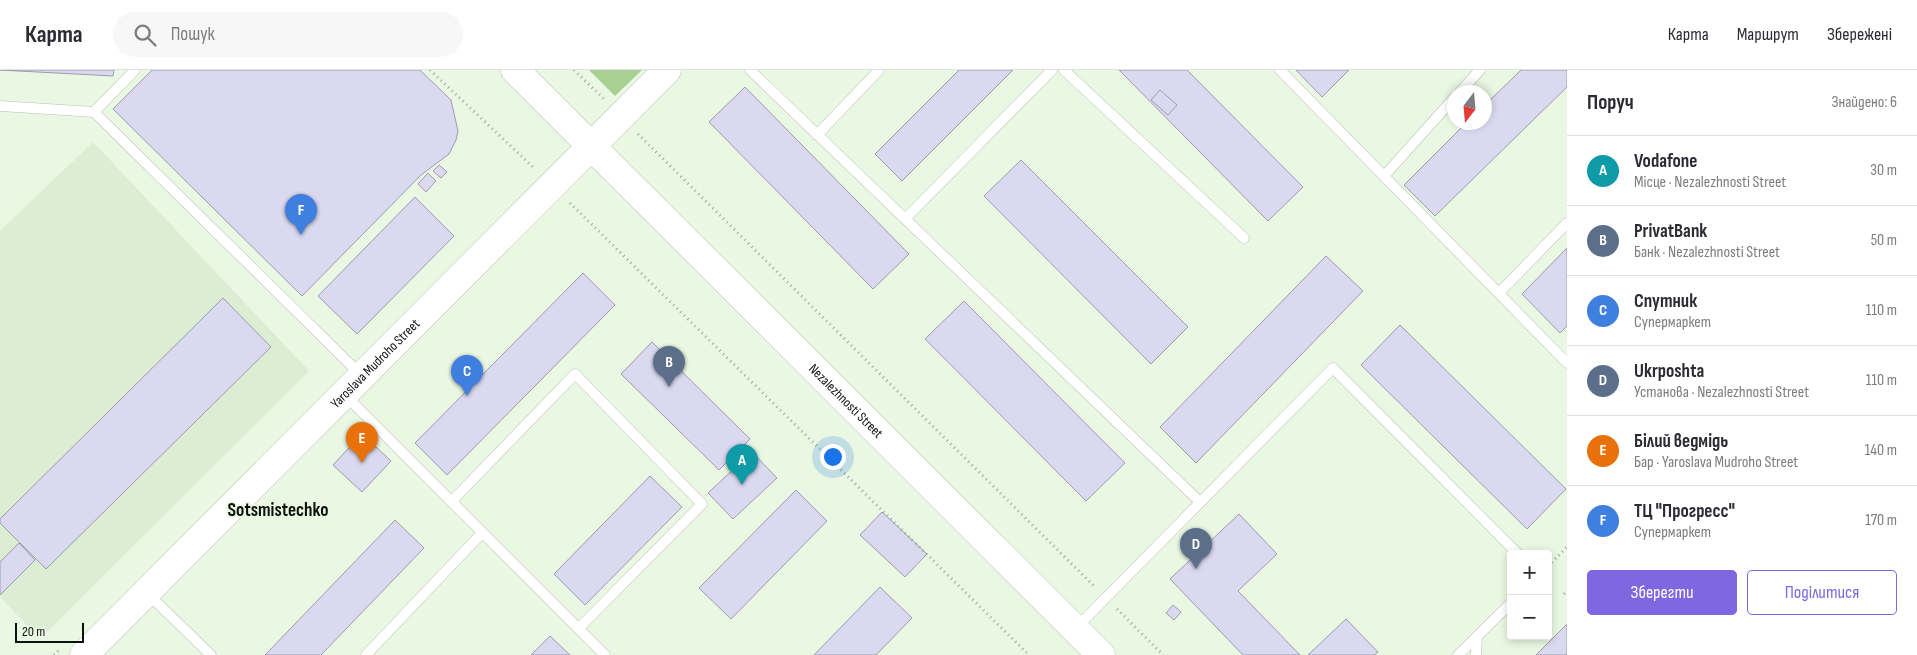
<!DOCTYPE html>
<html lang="uk">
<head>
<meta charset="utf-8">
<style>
  :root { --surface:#fff; --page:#f7f7f7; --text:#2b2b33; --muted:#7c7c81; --line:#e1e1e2; --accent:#7f67e2 }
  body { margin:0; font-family:"Sofia Sans Condensed",sans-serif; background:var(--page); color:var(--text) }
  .controls { position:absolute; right:15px; bottom:15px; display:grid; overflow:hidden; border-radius:5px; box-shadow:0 2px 8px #0003 }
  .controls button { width:45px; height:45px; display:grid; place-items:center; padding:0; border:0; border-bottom:1px solid var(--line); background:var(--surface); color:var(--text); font:25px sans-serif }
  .compass { position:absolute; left:1447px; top:15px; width:45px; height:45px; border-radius:50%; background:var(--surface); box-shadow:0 2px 8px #0003; rotate:196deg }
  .scale { position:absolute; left:15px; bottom:12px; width:69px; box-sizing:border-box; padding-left:5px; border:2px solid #0e120c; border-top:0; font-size:14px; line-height:18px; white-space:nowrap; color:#0e120c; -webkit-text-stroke:4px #eaf8e3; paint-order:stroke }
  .you { position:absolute; left:832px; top:386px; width:18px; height:18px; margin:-12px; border:4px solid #fff; border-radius:50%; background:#1a73e8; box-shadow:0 0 0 8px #1a73e833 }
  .badge { display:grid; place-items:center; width:32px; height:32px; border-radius:50%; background:var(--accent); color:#fff; font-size:16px; font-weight:700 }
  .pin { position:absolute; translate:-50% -41px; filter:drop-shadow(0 1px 2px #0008) }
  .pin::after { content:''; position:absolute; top:26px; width:18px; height:15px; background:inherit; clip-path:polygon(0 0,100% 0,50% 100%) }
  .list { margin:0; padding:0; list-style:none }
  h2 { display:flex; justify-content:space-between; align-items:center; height:65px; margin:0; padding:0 20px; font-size:21px }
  h2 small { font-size:16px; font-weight:400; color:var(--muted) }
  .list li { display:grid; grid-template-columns:32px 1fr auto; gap:15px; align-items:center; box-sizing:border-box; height:70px; padding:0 20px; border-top:1px solid var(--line) }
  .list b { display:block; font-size:19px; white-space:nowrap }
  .list p { margin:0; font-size:16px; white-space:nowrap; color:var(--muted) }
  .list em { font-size:16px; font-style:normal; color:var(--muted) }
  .actions { display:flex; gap:10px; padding:15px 20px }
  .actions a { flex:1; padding:11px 0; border:1px solid var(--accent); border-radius:5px; text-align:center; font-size:18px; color:var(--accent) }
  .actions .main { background:var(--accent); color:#fff }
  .icon { flex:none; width:28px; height:28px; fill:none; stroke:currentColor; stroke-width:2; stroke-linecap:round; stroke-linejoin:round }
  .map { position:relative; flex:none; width:1567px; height:585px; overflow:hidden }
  header { display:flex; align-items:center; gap:30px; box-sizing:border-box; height:70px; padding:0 25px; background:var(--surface); border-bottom:1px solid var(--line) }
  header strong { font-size:24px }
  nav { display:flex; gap:28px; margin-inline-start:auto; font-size:18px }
  .search { width:350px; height:45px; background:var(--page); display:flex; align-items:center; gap:12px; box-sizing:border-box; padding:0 18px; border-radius:28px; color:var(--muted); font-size:19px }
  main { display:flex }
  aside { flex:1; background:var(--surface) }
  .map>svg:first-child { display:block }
  .built { fill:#dbedd2 }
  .green { fill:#a8d093 }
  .building { fill:#dbd9f0; stroke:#9c9bb0 }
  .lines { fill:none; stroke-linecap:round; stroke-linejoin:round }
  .lane-casing { stroke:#b7c4b1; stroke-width:11 }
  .secondary-casing { stroke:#b7c4b1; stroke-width:29 }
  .path { stroke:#9da797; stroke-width:3; stroke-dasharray:1 4; stroke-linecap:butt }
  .lane { stroke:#fff; stroke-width:10 }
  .secondary { stroke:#fff; stroke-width:28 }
  .labels { text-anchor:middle; stroke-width:4; stroke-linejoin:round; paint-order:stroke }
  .street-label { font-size:14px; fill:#0e120c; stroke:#eaf8e3 }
  .district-label { font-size:19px; font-weight:bold; fill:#0e120c; stroke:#eaf8e3 }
</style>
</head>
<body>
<header>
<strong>Карта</strong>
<div class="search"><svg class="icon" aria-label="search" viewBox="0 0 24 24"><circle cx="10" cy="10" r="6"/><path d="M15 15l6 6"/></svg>Пошук</div>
<nav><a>Карта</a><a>Маршрут</a><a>Збережені</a></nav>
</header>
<main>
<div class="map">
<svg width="1567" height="585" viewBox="0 0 1567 585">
  <rect width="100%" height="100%" fill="#eaf8e3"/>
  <path class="built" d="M93 72 309 301 40 569 0 527V161Z"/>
  <path class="green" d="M589 0H642L615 26Z"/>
  <path class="building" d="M0 0H114L113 6Z
    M152 0H420L451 30 458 61 456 70 449 84 421 105 302 226 113 39Z
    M959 0H1013L902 111 875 84Z
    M1119 0H1187L1303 117 1268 151Z
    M1296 0H1349L1322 27Z
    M1521 0H1567V17L1435 146 1404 115 1467 52H1484V36Z
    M745 17 909 184 873 219 709 52Z
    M1160 20 1177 35 1168 45 1151 30Z
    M1021 90 1188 257 1151 294 984 126Z
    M439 95 447 102 441 108 433 101Z
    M428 103 436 111 426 122 418 114Z
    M415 127 454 166 357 264 318 226Z
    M1567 178V256L1560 263 1522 224Z
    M1326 186 1363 221 1196 393 1160 357Z
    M583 203 615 235 447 405 415 373Z
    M223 228 271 277 46 499 0 453V449Z
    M964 231 1125 393 1086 431 925 269Z
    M1400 255 1566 419 1527 459 1361 295Z
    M652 272 750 369 719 400 621 304Z
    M362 364 391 391 362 422 333 395Z
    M752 382 777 408 733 449 708 423Z
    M650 406 682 437 585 535 554 504Z
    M796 420 827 451 731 549 699 518Z
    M882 442 927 484 905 507 860 465Z
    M1239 444 1277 484 1238 521 1300 585H1243L1170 509Z
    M395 450 424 478 321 585H265Z
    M19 473 35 490 0 525V492Z
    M880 517 912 548 876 585H814Z
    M1173 535 1181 542 1174 550 1166 543Z
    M1346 549 1378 582 1374 585H1308Z
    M1567 554V585H1536Z
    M550 566 570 585H531Z"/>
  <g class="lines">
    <g class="lane-casing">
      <path id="lane" d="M135 0 94 42 361 305
        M750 0 1200 432
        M1064 0 1244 168
        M1280 0 1567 293
        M1460 22 1480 0
        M0 36 94 42
        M817 65 879 0
        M1385 105 1454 28
        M905 149 1052 0
        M1499 223 1567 153
        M344 324 605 585
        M451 432 575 304 702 434 579 558
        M147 523 211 585
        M1076 558 1333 298 1518 484
        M366 585 482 463
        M1458 585 1511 533
        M1476 585 1477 567"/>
    </g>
    <g class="secondary-casing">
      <g id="secondary">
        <path id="s1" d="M515 0 1101 585"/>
        <path id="s2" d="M84 585 667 0"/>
      </g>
    </g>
    <path class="path" d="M430 0 535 99
      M574 0 604 29
      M638 64 1095 517
      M570 133 1029 585
      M1548 496 1567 477
      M1564 524 1567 521
      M1117 539 1163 585
      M54 585 60 579"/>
    <use href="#lane" class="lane"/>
    <use href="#secondary" class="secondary"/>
  </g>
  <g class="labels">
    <g class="street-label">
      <text dy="5" stroke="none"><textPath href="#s2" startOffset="412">Yaroslava Mudroho Street</textPath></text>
      <text dy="5" stroke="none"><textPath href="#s1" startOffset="468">Nezalezhnosti Street</textPath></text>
    </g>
    <g class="district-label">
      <text x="278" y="446">Sotsmistechko</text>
    </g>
  </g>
</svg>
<div class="controls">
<button>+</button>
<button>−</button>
</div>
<svg class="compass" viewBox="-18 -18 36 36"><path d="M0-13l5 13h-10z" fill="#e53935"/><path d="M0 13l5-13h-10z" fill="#7c7c81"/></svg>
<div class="scale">20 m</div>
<div class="you"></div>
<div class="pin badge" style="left:742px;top:415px;background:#0f9aa8">A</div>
<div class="pin badge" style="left:669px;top:317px;background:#5c6f8a">B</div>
<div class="pin badge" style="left:467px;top:326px;background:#3f7fe0">C</div>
<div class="pin badge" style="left:1196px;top:499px;background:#5c6f8a">D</div>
<div class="pin badge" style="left:362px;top:393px;background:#e8710a">E</div>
<div class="pin badge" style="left:301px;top:165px;background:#3f7fe0">F</div>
</div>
<aside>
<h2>Поруч<small>Знайдено: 6</small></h2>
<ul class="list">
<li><span class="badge" style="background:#0f9aa8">A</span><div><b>Vodafone</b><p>Місце · Nezalezhnosti Street</p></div><em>30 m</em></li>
<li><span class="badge" style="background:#5c6f8a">B</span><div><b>PrivatBank</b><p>Банк · Nezalezhnosti Street</p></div><em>50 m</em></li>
<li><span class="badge" style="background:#3f7fe0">C</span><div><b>Спутник</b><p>Супермаркет</p></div><em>110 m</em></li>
<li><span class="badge" style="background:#5c6f8a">D</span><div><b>Ukrposhta</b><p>Установа · Nezalezhnosti Street</p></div><em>110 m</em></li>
<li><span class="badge" style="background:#e8710a">E</span><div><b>Білий ведмідь</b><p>Бар · Yaroslava Mudroho Street</p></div><em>140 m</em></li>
<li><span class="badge" style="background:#3f7fe0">F</span><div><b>ТЦ &quot;Прогресс&quot;</b><p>Супермаркет</p></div><em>170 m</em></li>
</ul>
<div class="actions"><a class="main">Зберегти</a><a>Поділитися</a></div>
</aside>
</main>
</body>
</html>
